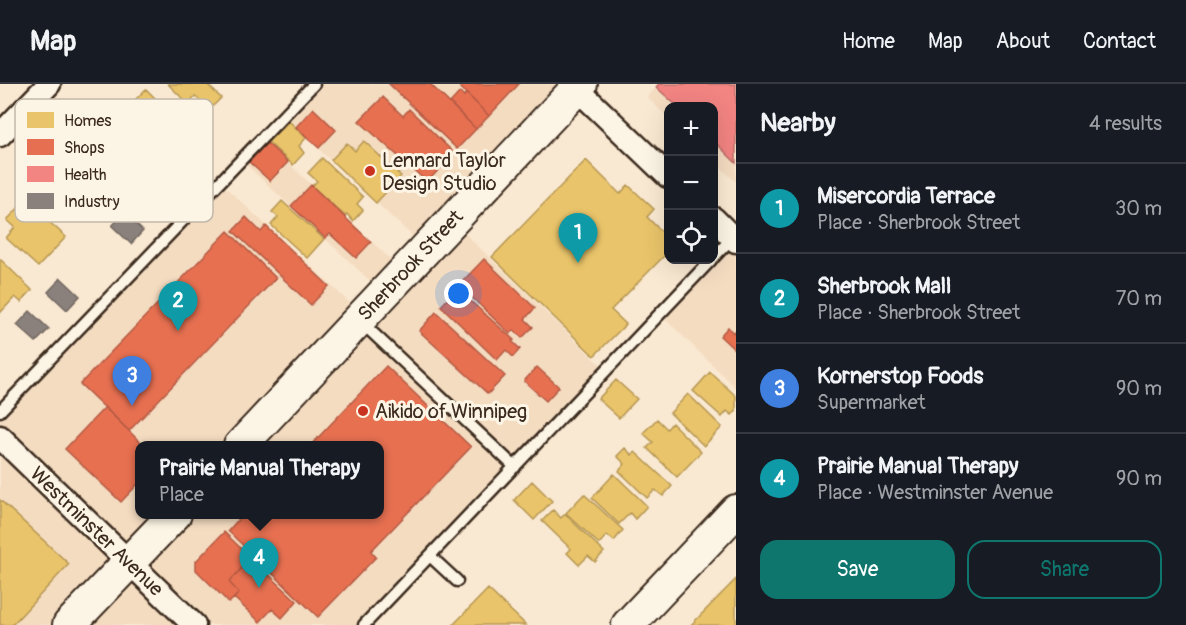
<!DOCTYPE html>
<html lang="en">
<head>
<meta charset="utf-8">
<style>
  :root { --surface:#171b24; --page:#20242c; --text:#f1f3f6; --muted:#9ea1a6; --line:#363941; --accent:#0f766e }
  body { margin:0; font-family:Pangolin,sans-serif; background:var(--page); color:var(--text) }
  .controls { position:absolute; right:18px; top:18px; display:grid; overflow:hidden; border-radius:12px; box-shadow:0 6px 24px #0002 }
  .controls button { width:54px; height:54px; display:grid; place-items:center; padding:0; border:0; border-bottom:2px solid var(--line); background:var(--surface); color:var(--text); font:30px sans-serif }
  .you { position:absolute; left:459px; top:210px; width:21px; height:21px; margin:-15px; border:4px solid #fff; border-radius:50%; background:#1a73e8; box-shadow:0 0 0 9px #1a73e833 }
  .badge { display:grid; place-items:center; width:39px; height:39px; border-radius:50%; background:var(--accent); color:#fff; font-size:20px; font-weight:700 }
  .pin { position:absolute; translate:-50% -50px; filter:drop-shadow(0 2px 3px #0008) }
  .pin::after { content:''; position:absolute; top:32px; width:21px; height:18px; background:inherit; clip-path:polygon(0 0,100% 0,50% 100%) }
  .popup { position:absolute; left:135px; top:357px; width:249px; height:78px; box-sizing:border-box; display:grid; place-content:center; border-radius:12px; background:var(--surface); filter:drop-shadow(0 2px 4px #0005); font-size:20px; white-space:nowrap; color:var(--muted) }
  .popup b { font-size:22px; color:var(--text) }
  .popup::after { content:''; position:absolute; left:50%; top:100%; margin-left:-12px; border:12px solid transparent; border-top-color:var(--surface) }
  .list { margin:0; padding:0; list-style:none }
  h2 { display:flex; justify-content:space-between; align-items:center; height:78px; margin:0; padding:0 24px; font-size:26px }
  h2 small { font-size:20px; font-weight:400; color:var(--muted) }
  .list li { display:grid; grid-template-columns:39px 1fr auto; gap:18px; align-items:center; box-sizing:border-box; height:90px; padding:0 24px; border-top:2px solid var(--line) }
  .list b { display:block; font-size:22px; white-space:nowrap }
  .list p { margin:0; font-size:20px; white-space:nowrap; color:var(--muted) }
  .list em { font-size:20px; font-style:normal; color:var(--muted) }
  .actions { display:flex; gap:12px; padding:18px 24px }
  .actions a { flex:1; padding:14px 0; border:2px solid var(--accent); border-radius:18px; text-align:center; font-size:21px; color:var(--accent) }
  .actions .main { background:var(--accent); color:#fff }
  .icon { flex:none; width:33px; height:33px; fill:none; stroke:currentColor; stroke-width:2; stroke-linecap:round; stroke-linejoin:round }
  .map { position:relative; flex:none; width:736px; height:541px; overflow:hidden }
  header { display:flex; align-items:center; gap:36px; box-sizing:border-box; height:84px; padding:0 30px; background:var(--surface); border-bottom:2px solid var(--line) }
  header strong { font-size:28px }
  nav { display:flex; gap:33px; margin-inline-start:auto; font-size:21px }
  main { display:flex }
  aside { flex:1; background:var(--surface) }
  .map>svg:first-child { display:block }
  .built { fill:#f4dcc1; fill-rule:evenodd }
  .homes { fill:#e9c46a; stroke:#b59653; stroke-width:1.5 }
  .shops { fill:#e76f51; stroke:#b35a42; stroke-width:1.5 }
  .health { fill:#f28482; stroke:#bb6964; stroke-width:1.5 }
  .industry { fill:#8a817c; stroke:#726760; stroke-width:1.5 }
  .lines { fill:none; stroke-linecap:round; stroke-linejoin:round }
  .lane-casing { stroke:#3b2a1e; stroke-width:15 }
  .street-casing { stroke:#3b2a1e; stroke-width:27 }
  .secondary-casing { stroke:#3b2a1e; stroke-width:36 }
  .lane { stroke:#fcf5e5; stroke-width:10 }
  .street { stroke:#fcf5e5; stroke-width:22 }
  .secondary { stroke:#fcf5e5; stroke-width:32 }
  .poi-dot { fill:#c8321e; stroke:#fcf5e5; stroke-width:2 }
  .labels { text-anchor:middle; stroke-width:6; stroke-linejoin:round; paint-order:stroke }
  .poi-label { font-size:20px; fill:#3b2a1e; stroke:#fcf5e5; text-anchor:start }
  .street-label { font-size:20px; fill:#3b2a1e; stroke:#fcf5e5 }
  .key { fill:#fcf5e5; stroke:#c2b8a9; stroke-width:1.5 }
  .key-label { font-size:16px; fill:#3b2a1e }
</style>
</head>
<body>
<header>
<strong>Map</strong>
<nav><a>Home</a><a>Map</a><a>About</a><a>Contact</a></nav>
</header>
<main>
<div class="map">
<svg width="736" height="541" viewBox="0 0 736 541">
  <rect width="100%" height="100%" fill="#fae9d2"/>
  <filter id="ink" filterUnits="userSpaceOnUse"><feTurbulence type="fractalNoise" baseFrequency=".0167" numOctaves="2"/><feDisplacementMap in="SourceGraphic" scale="12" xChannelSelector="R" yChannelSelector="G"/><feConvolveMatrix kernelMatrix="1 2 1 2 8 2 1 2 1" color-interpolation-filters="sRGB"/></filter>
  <g filter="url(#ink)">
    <path class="built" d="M314 0H581L452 137 606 286 364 541H0V327L220 98 363 231 383 209 241 76 262 54 403 187 425 164 283 32ZM139 362H379V430H139Z
      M659 0H736V98L714 77V22H668V34L647 13Z
      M736 157V304L660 230Z"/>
    <path class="homes" d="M168 0H207L221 14 209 26 195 12 188 20Z
      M146 5 175 34 147 63 117 34Z
      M113 33 154 72 142 84 149 91 133 108 124 99 113 110 74 74Z
      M289 37 306 54 299 62 304 69 293 81 268 58Z
      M364 57 401 92 376 119 331 76 347 59 355 67Z
      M67 73 102 105 76 132 41 100Z
      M322 74 363 113 357 120 363 126 353 137 347 130 345 132 312 102 317 97 308 89Z
      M586 76 620 110 628 101 654 125 647 133 668 154V168L611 226 626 240 594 272 492 173Z
      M282 117 324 155 307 174 271 141 278 133 272 128Z
      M22 120 31 128 34 124 66 153 38 183 6 154 15 143 7 136Z
      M0 175 32 206 21 218 15 213 0 229Z
      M710 288 736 312V327L732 331 727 327 722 333 693 307Z
      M616 296 637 315 619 334 598 315Z
      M688 310 722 343 704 362 670 329Z
      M657 335 667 345 672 339 701 368 677 393 647 364 653 358 643 349Z
      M625 364 632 371 635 368 672 402 663 412 655 406 647 414 619 387 625 380 617 372Z
      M614 390 647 422 635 435 630 429 619 440 592 414Z
      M532 397 552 417 534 436 514 416Z
      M584 410 623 446 614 457 607 451 599 460 566 429Z
      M0 416 69 480 12 541H0Z
      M553 426 561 434 565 430 604 468 595 478 588 472 579 481 567 469 571 465 542 437Z
      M736 495V541H691Z
      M488 505 526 541H453Z"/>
    <path class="shops" d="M389 0H430L476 45 457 65Z
      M457 0H519L489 32Z
      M460 8 464 12 466 9 489 32 476 45 450 19Z
      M383 13 403 32 409 25 452 67 449 75 427 98 359 37Z
      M313 24 336 46 319 64 296 43Z
      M267 59 288 78 270 97 249 78Z
      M311 101 371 158 356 174 330 150 325 154 291 122Z
      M246 133 261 148 266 142 329 202 311 221 233 147Z
      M228 147 276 194 129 347 80 300Z
      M484 175 535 224 525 235 533 243 522 254 514 246 510 250 459 201Z
      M457 205 514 256 512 257 520 265 513 273 506 266 497 276 441 222Z
      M436 228 505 292 488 310 419 247Z
      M728 243 733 249 736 246V267L720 252Z
      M386 282 471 363 371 467 376 473 318 533 228 447 243 430H379V362H310Z
      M537 283 559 303 546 317 524 297Z
      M105 323 144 362H139V399L121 418 65 365Z
      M224 448 251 474 229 498 239 509 229 519 196 486V477Z
      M251 474 297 517 282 534 272 525 260 538 234 514 239 509 229 498Z"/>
    <path class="health" d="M659 0H736V79L714 57V22H677L656 3Z"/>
    <path class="industry" d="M124 129 143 147 131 160 112 142Z
      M61 194 80 212 67 226 48 208Z
      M30 227 49 245 36 258 17 241Z"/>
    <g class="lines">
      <g class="lane-casing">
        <path id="lane" d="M714 173 732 154
          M360 237 515 383
          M0 327 314 0
          M430 472 457 497
          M364 541 711 176"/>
      </g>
      <g class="street-casing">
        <path id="street" d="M572 0 668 92
          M0 51 49 0
          M714 135 736 157
          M0 353 194 541"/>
      </g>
      <g class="secondary-casing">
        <path id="secondary" d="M240 362 581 0
          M69 541 175 430
          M628 541 736 427"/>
      </g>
      <use href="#lane" class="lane"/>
      <use href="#street" class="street"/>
      <use href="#secondary" class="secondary"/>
    </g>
  </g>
  <g class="poi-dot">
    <circle cx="370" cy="87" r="6"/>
    <circle cx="363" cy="327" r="6"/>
  </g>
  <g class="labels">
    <g class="poi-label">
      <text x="382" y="83">Lennard Taylor<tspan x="382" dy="23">Design Studio</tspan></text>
      <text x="375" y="334">Aikido of Winnipeg</text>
    </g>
    <g class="street-label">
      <text transform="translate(410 181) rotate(-47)" y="7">Sherbrook Street</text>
      <text transform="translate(97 447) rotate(44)" y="7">Westminster Avenue</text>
    </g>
  </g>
  <rect x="15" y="15" width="198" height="123" rx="9" class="key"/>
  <rect x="27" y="28" width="27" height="16" fill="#e9c46a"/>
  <rect x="27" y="55" width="27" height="16" fill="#e76f51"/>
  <rect x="27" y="82" width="27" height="16" fill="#f28482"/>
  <rect x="27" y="109" width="27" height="16" fill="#8a817c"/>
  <g class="key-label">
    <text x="64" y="42">Homes</text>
    <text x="64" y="69">Shops</text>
    <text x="64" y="96">Health</text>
    <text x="64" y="123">Industry</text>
  </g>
</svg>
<div class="controls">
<button>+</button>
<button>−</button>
<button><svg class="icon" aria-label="locate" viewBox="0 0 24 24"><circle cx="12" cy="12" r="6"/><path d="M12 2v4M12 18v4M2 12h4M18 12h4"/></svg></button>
</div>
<div class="you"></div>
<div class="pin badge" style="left:578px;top:179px;background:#0f9aa8">1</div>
<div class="pin badge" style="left:178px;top:247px;background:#0f9aa8">2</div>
<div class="pin badge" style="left:132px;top:322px;background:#3f7fe0">3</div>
<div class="pin badge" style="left:259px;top:504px;background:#0f9aa8">4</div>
<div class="popup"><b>Prairie Manual Therapy</b>Place</div>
</div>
<aside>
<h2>Nearby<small>4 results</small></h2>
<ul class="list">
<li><span class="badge" style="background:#0f9aa8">1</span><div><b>Misercordia Terrace</b><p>Place · Sherbrook Street</p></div><em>30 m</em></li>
<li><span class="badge" style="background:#0f9aa8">2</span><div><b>Sherbrook Mall</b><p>Place · Sherbrook Street</p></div><em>70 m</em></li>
<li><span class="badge" style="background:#3f7fe0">3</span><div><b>Kornerstop Foods</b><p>Supermarket</p></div><em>90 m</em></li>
<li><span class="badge" style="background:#0f9aa8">4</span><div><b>Prairie Manual Therapy</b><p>Place · Westminster Avenue</p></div><em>90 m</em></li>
</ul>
<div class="actions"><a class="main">Save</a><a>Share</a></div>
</aside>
</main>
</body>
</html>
